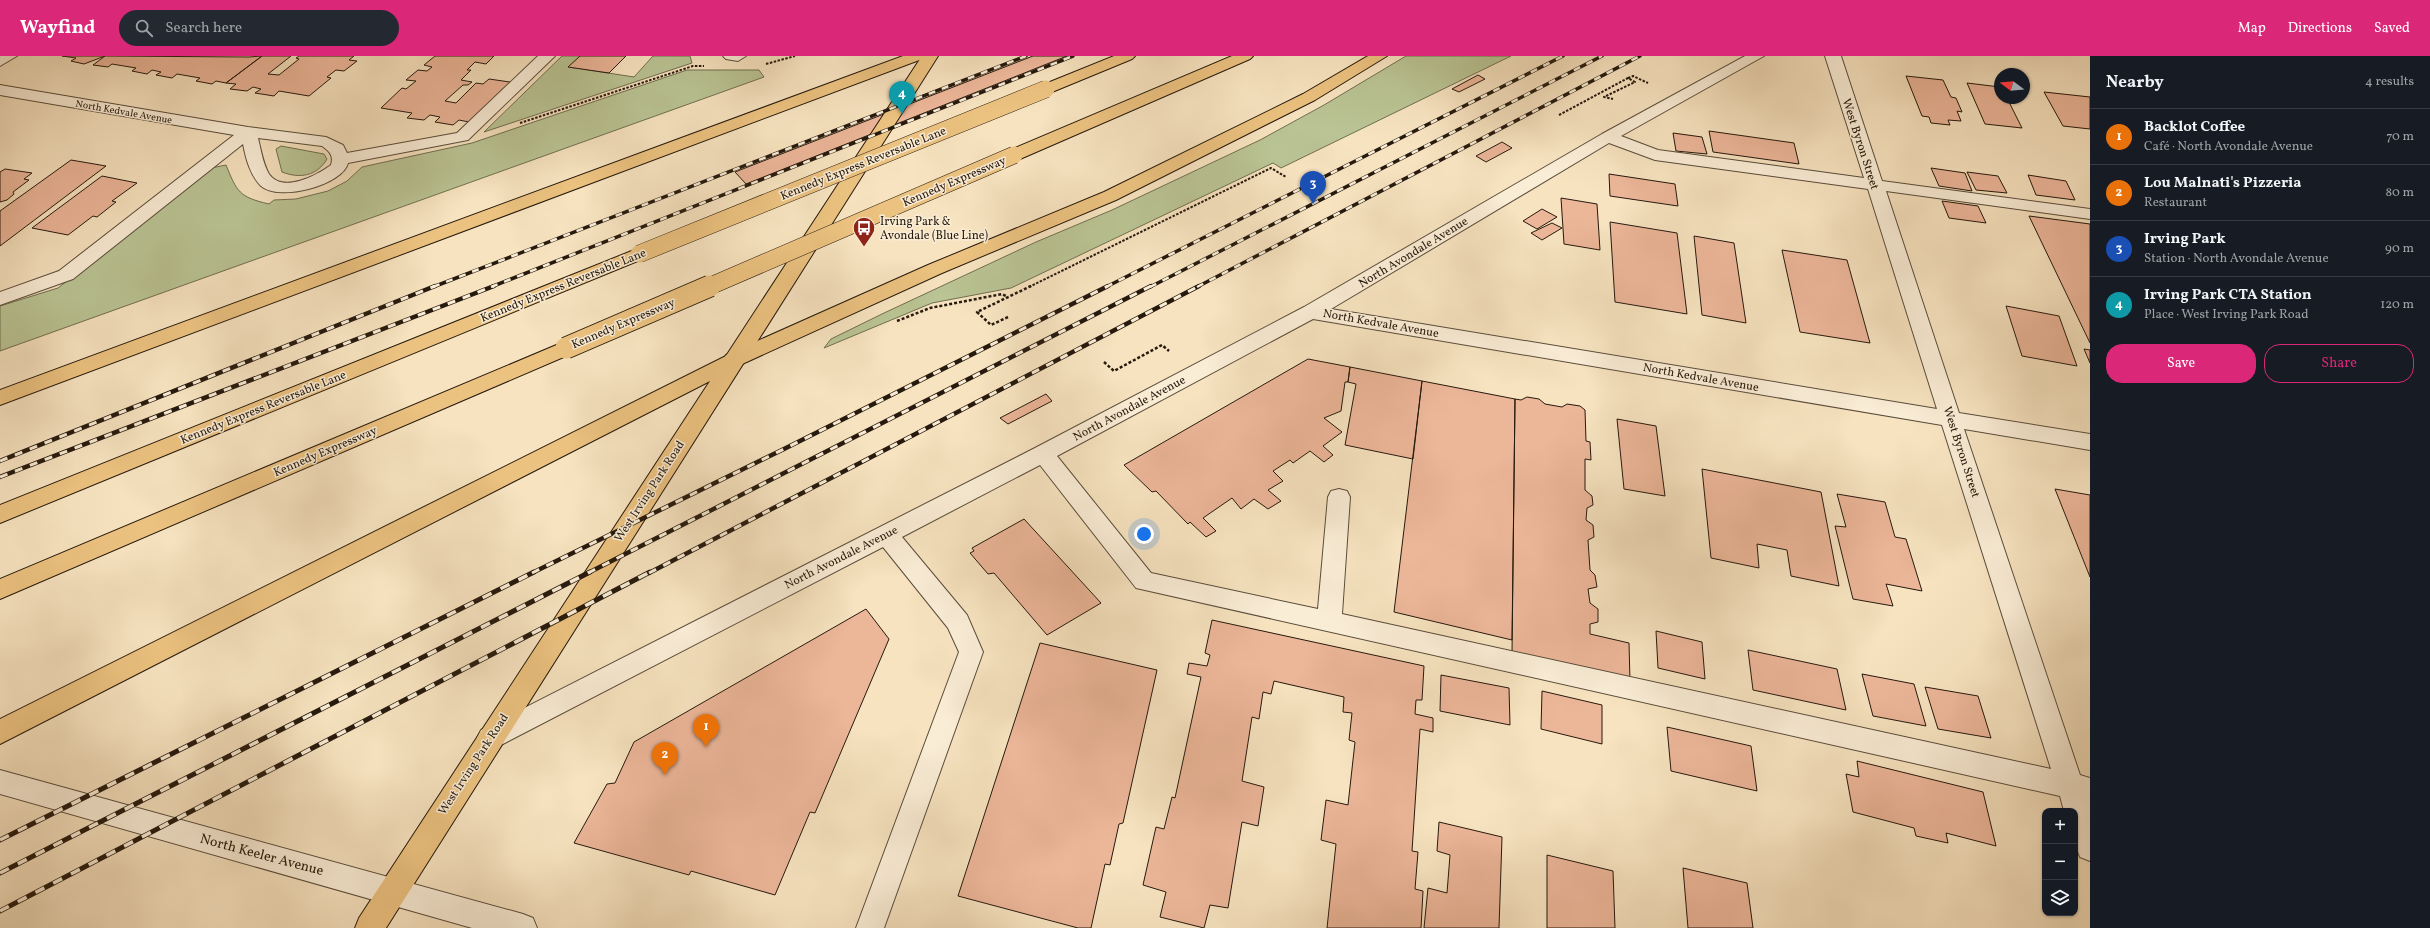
<!DOCTYPE html>
<html lang="en">
<head>
<meta charset="utf-8">
<style>
  :root { --surface:#171b24; --page:#242831; --text:#f1f3f6; --muted:#9ea1a6; --line:#363941; --accent:#db2777 }
  body { margin:0; font-family:Vollkorn,serif; background:var(--page); color:var(--text) }
  .controls { position:absolute; right:12px; bottom:12px; display:grid; overflow:hidden; border-radius:8px; box-shadow:0 1px 3px #0004 }
  .controls button { width:36px; height:36px; display:grid; place-items:center; padding:0; border:0; border-bottom:1px solid var(--line); background:var(--surface); color:var(--text); font:20px sans-serif }
  .compass { position:absolute; left:1994px; top:12px; width:36px; height:36px; border-radius:50%; background:var(--surface); box-shadow:0 1px 3px #0004; rotate:286deg }
  .you { position:absolute; left:1144px; top:478px; width:14px; height:14px; margin:-10px; border:3px solid #fff; border-radius:50%; background:#1a73e8; box-shadow:0 0 0 6px #1a73e833 }
  .badge { display:grid; place-items:center; width:26px; height:26px; border-radius:50%; background:var(--accent); color:#fff; font-size:13px; font-weight:700 }
  .pin { position:absolute; translate:-50% -33px; filter:drop-shadow(0 1px 2px #0008) }
  .pin::after { content:''; position:absolute; top:21px; width:14px; height:12px; background:inherit; clip-path:polygon(0 0,100% 0,50% 100%) }
  .list { margin:0; padding:0; list-style:none }
  h2 { display:flex; justify-content:space-between; align-items:center; height:52px; margin:0; padding:0 16px; font-size:17px }
  h2 small { font-size:13px; font-weight:400; color:var(--muted) }
  .list li { display:grid; grid-template-columns:26px 1fr auto; gap:12px; align-items:center; box-sizing:border-box; height:56px; padding:0 16px; border-top:1px solid var(--line) }
  .list b { display:block; font-size:15px; white-space:nowrap }
  .list p { margin:0; font-size:13px; white-space:nowrap; color:var(--muted) }
  .list em { font-size:13px; font-style:normal; color:var(--muted) }
  .actions { display:flex; gap:8px; padding:12px 16px }
  .actions a { flex:1; padding:9px 0; border:1px solid var(--accent); border-radius:16px; text-align:center; font-size:14px; color:var(--accent) }
  .actions .main { background:var(--accent); color:#fff }
  .icon { flex:none; width:22px; height:22px; fill:none; stroke:currentColor; stroke-width:2; stroke-linecap:round; stroke-linejoin:round }
  .map { position:relative; flex:none; width:2090px; height:872px; overflow:hidden }
  header { display:flex; align-items:center; gap:24px; box-sizing:border-box; height:56px; padding:0 20px; background:var(--accent); color:#fff }
  header strong { font-size:19px }
  nav { display:flex; gap:22px; margin-inline-start:auto; font-size:14px }
  .search { width:280px; height:36px; background:var(--page); display:flex; align-items:center; gap:10px; box-sizing:border-box; padding:0 14px; border-radius:22px; color:var(--muted); font-size:15px }
  main { display:flex }
  aside { flex:1; background:var(--surface) }
  .map>svg:first-child { display:block }
  .green { fill:#bac494; stroke:#706e50 }
  .building { fill:#ecb699; stroke:#26190d }
  .lines { fill:none; stroke-linecap:round; stroke-linejoin:round }
  .minor-casing { stroke:#5a4c3a; stroke-width:2 }
  .major-casing { stroke:#26190d; stroke-width:2 }
  .highway-casing { stroke:#26190d; stroke-width:2 }
  .path-far1 { stroke:#26190d; stroke-width:2; stroke-dasharray:2.5 1.5; stroke-linecap:butt }
  .path { stroke:#26190d; stroke-width:2.5; stroke-dasharray:3 2; stroke-linecap:butt }
  .minor { fill:#faedd6; fill-rule:evenodd }
  .major { fill:#ecc280; fill-rule:evenodd }
  .highway { fill:#ecc280; fill-rule:evenodd }
  .rail-far2-casing { stroke:#26190d; stroke-width:3.5 }
  .rail-far1-casing { stroke:#26190d; stroke-width:4.5 }
  .rail-casing { stroke:#26190d; stroke-width:5 }
  .rail-far2 { stroke:#faedd6; stroke-width:2.5; stroke-dasharray:7; stroke-linecap:butt }
  .rail-far1 { stroke:#faedd6; stroke-width:3; stroke-dasharray:8; stroke-linecap:butt }
  .rail { stroke:#faedd6; stroke-width:3.5; stroke-dasharray:10; stroke-linecap:butt }
  .highway-bridge-far1-casing { stroke:#26190d; stroke-width:18; stroke-linecap:butt }
  .highway-bridge-casing { stroke:#26190d; stroke-width:23; stroke-linecap:butt }
  .highway-bridge-far1 { stroke:#ecc280; stroke-width:17 }
  .highway-bridge { stroke:#ecc280; stroke-width:21 }
  .labels { text-anchor:middle; stroke-width:3; stroke-linejoin:round; paint-order:stroke }
  .far-street-label { font-size:10px; fill:#26190d; stroke:#faedd6 }
  .street-label { font-size:12px; fill:#26190d; stroke:#faedd6 }
  .poi-label { font-size:12px; fill:#26190d; stroke:#faedd6; text-anchor:start }
  .near-street-label { font-size:14px; fill:#26190d; stroke:#faedd6 }
</style>
</head>
<body>
<header>
<strong>Wayfind</strong>
<div class="search"><svg class="icon" aria-label="search" viewBox="0 0 24 24"><circle cx="10" cy="10" r="6"/><path d="M15 15l6 6"/></svg>Search here</div>
<nav><a>Map</a><a>Directions</a><a>Saved</a></nav>
</header>
<main>
<div class="map">
<svg width="2090" height="872" viewBox="0 0 2090 872">
  <rect width="100%" height="100%" fill="#f7e3c0"/>
  <filter id="stains"><feTurbulence type="fractalNoise" baseFrequency=".005" numOctaves="4"/><feColorMatrix values="0 0 0 0 .2 0 0 0 0 .09 0 0 0 0 .02 0 0 0 .5 -.17"/></filter>
  <radialGradient id="worn" r=".72"><stop offset=".6" stop-color="#630" stop-opacity="0"/><stop offset="1" stop-color="#630" stop-opacity=".3"/></radialGradient>
  <path class="green" d="M562 0H580L569 11 634 21 653 0H690L692 7 484 76Z
    M1406 0H1511L1281 112 1273 107 1011 232 932 247 824 292 831 283 884 257 1036 186 1112 154 1260 84 1324 49Z
    M687 14H759L764 21 0 295V250L58 232 211 112 226 109C237 136 239 141 269 148L274 144 296 143 328 135 347 125 362 111 472 87Z
    M281 90 324 98 327 103C317 120 300 123 282 116L276 93Z"/>
  <path class="building" d="M62 0H105L84 8 71 5 76 2Z
    M105 0 249 1 262 0 226 27 216 25 212 28 196 25 200 22 177 18 172 22 156 19 161 16 152 14 147 18 132 15 136 12 112 8 108 11 93 9Z
    M262 0H291L268 18 279 19 299 3 296 2 299 0H354L349 4 357 5 344 15 336 14 327 21 331 22 309 40 279 35 274 40 255 37 261 33 253 31 247 35 230 33 236 28 226 27Z
    M435 0H494L486 8 475 6 467 14H471L461 24 472 26 468 29H463L445 45 456 47 476 27 483 28 489 23 510 26 469 66 459 64 453 69 435 66 440 61 430 59 424 64 407 62 412 57 381 52 402 32 406 33 416 25 406 24 418 14 427 15 432 11 424 9Z
    M580 0H626L609 17 568 11Z
    M1033 0H1067L746 128 735 116Z
    M1478 19 1485 23 1459 36 1452 33Z
    M1906 20 1943 24 1951 41 1956 42 1962 56 1957 55 1961 65 1948 64 1950 69 1931 67 1929 61 1922 60Z
    M1967 27 2000 31V42H2007L2022 72 1985 68Z
    M2044 36 2090 41V73L2063 70Z
    M1709 75 1794 87 1799 108 1713 96Z
    M1673 77 1702 81 1707 98 1676 95Z
    M1502 86 1512 92 1486 106 1476 100Z
    M71 104 106 110 0 190V155Z
    M1931 112 1965 117 1972 135 1939 130Z
    M5 113 32 117 24 123 29 124 13 136 14 138 7 144 0 146V116Z
    M1967 116 1998 120 2007 137 1976 134Z
    M1609 118 1675 128 1678 150 1610 140Z
    M2028 119 2066 125 2075 144 2036 139Z
    M102 120 137 127 112 145 116 146 97 161 93 160 68 179 32 172Z
    M1561 142 1597 148 1600 194 1564 188Z
    M1942 145 1978 150 1986 167 1949 162Z
    M1542 153 1557 161 1537 173 1523 165Z
    M2029 160 2090 168V287Z
    M1610 166 1677 177 1687 258 1615 246Z
    M1552 167 1562 172 1542 184 1531 177Z
    M1694 180 1734 187 1746 267 1702 259Z
    M1782 194 1847 204 1870 287 1800 276Z
    M2006 250 2059 260 2077 310 2022 300Z
    M2084 293 2090 294V307Z
    M1308 303 1350 311 1348 326H1345L1341 355 1324 362 1342 376 1323 390 1333 399 1324 406 1310 395 1293 407 1290 404 1273 415 1283 425 1268 434 1281 445 1268 453 1254 443 1241 453 1232 442 1203 462 1216 475 1206 481 1190 466 1188 468 1156 435 1152 436 1124 409Z
    M1350 311 1422 325 1413 403 1345 389 1356 328 1348 326Z
    M1422 325 1515 343 1512 584 1394 556Z
    M1046 338 1052 345 1008 368 1000 362Z
    M1527 341 1539 343 1545 348 1562 351 1567 348 1580 350 1585 354 1586 385 1590 386 1591 404 1585 403V434L1592 440 1593 449 1587 452 1586 464 1593 469 1594 481 1588 484 1590 514 1595 519 1597 531 1588 533 1590 547 1598 553V566L1590 568V578L1629 587 1630 625 1512 597 1515 343 1521 344Z
    M1617 363 1656 370 1665 440 1624 433Z
    M1702 413 1821 436 1839 530 1791 520 1787 494 1757 488 1759 512 1711 502Z
    M2055 433 2090 439V521Z
    M1837 438 1885 446 1895 481 1906 483 1922 535 1886 528 1893 550 1853 543 1835 470 1846 471Z
    M1024 463 1101 547 1047 579 994 517 988 518 970 497 974 495 972 492Z
    M866 553 889 583 815 757 810 756 775 839 691 815 689 819 574 787 607 728 615 727 634 686Z
    M1212 564 1424 610 1422 644H1416L1415 658 1433 662V676L1420 673 1412 795 1418 796 1415 833 1423 835 1421 872H1327L1336 788 1321 784 1326 744 1348 749 1355 686 1349 684 1352 657 1343 656 1344 641 1274 625 1271 638 1263 636 1259 663 1252 661 1242 725 1264 731 1258 770 1242 766 1228 852 1210 849 1204 872 1160 861 1166 836 1143 829 1156 771 1164 773 1172 741 1175 742 1201 621 1187 618 1189 607 1207 610 1210 599 1205 597Z
    M1656 575 1702 586 1705 623 1658 612Z
    M1040 587 1157 614 1123 767 1119 768 1110 809 1105 808 1091 872H1078L958 840Z
    M1748 594 1837 613 1846 654 1753 634Z
    M1862 618 1914 628 1926 670 1873 660Z
    M1441 619 1509 632 1510 669 1440 655Z
    M1925 631 1978 640 1991 682 1938 673Z
    M1542 635 1602 649V688L1541 673Z
    M1667 671 1751 690 1757 735 1671 715Z
    M1857 705 1983 736 1996 790 1946 777 1948 787 1916 780 1914 772 1853 756 1846 718 1859 721Z
    M1439 766 1502 781 1499 872H1424L1428 832 1447 837 1450 799 1437 795Z
    M1547 799 1613 815 1615 872H1547Z
    M1683 812 1747 827 1753 872H1688Z"/>
  <g class="lines">
    <g class="minor-casing">
      <path id="minor" d="M0 0H17L0 10Z
        M538 0H555L468 84 348 107C343 129 279 146 261 130 250 119 246 103 243 88L73 223 0 249V236L59 215 234 79 0 39V29L248 71 326 81 343 89 347 97 457 77ZM258 82 322 90C329 95 334 99 331 109 317 119 283 138 269 118 263 108 261 94 258 82Z
        M723 0H746L738 5 726 3Z
        M1745 0H1764L1621 80 1658 94 1864 122 1825 0H1841L1882 125 2090 153V163L1886 135 1959 357 2090 378V394L1964 373 2080 719 2090 722V805L2080 801 2075 788V755H2064L2060 740 1136 532 1040 409 902 481 967 559 983 596 884 872H856L959 596 948 572 883 491 499 690 490 694 481 690 477 682 481 674 1035 392 1304 251 1602 78ZM1609 87 1655 104 1868 133 1937 353 1331 253ZM1313 263 1942 369 2051 713 1342 558 1350 441 1347 435 1339 433 1331 435 1328 441 1318 553 1151 517 1057 400Z
        M0 714 523 858 533 862 537 872H472L0 738Z"/>
    </g>
    <g class="major-casing">
      <path id="major" d="M922 0H938L386 872H355L359 862 710 325 0 688V663L726 300Z"/>
    </g>
    <g class="highway-casing">
      <path id="highway" d="M903 0H925L922 3 0 349V334Z
        M1114 0H1135L1132 3 1052 36H1040L1038 33 1040 30Z
        M1232 0H1253L1250 3 1020 103H1008L1006 99 1008 95Z
        M1368 0H1387L1315 44 1116 144 942 217 740 309 733 311 726 309 723 304 726 299 928 209 1104 136 1303 38Z
        M639 192 645 194 648 198 645 202 0 467V449Z
        M566 285 573 287 576 292 573 297 0 543V523Z"/>
    </g>
    <path class="path-far1" d="M766 8 795 0
      M1628 22 1633 20 1648 27
      M1559 59 1628 22 1635 26 1604 41 1613 43
      M520 67 693 10H704
      M1029 231 1271 112 1286 121"/>
    <path class="path" d="M1008 261 991 269 977 256 1031 230
      M897 265 930 252 1002 238 1008 241
      M1104 306 1114 315 1162 289 1169 295"/>
    <use href="#minor" class="minor"/>
    <use href="#major" class="major"/>
    <use href="#highway" class="highway"/>
    <g class="rail-far2-casing">
      <path id="rail-far2" d="M433 231 1026 0
        M491 231 1073 0
        M1106 231 1563 0
        M1150 231 1602 0
        M1197 231 1640 0"/>
    </g>
    <g class="rail-far1-casing">
      <path id="rail-far1" d="M0 405 435 230
        M0 421 494 230
        M532 517 784 393 1108 230
        M588 517 1151 230
        M649 517 1199 230"/>
    </g>
    <g class="rail-casing">
      <path id="rail" d="M0 784 534 516
        M0 817 590 516
        M0 855 650 516"/>
    </g>
    <use href="#rail-far2" class="rail-far2"/>
    <use href="#rail-far1" class="rail-far1"/>
    <use href="#rail" class="rail"/>
    <g class="highway-bridge-far1-casing">
      <path id="highway-bridge-far1" d="M639 198 1046 33
        M708 231 1014 99"/>
    </g>
    <g class="highway-bridge-casing">
      <path id="highway-bridge" d="M566 292 710 230"/>
    </g>
    <use href="#highway-bridge-far1" class="highway-bridge-far1"/>
    <use href="#highway-bridge" class="highway-bridge"/>
  </g>
  <defs>
    <g id="bus-pin" transform="scale(1.15)"><path d="M0 17L-7.5 6A9.5 9.5 0 1 1 7.5 6Z" fill="#8f2418" stroke="#faedd6"/><path d="M-5-6H5V4H4V6H2V4H-2V6H-4V4H-5ZM-3.5-4V0h7V-4ZM-3.5 1.2v1.5H-2V1.2ZM2 1.2v1.5H3.5V1.2Z" fill="#fff"/></g>
  </defs>
  <g fill-rule="evenodd">
    <use href="#bus-pin" x="864" y="172"/>
  </g>
  <g class="labels">
    <g class="far-street-label">
      <text transform="translate(124 55) rotate(10)" y="4">North Kedvale Avenue</text>
    </g>
    <g class="street-label">
      <text transform="translate(1861 88) rotate(72)" y="4">West Byron Street</text>
      <text transform="translate(863 107) rotate(-22)" y="4">Kennedy Express Reversable Lane</text>
      <text transform="translate(954 125) rotate(-23)" y="4">Kennedy Expressway</text>
      <text transform="translate(1413 196) rotate(-31)" y="4">North Avondale Avenue</text>
      <text transform="translate(563 229) rotate(-22)" y="4">Kennedy Express Reversable Lane</text>
      <text transform="translate(623 267) rotate(-23)" y="4">Kennedy Expressway</text>
      <text transform="translate(1381 267) rotate(10)" y="4">North Kedvale Avenue</text>
      <text transform="translate(1701 321) rotate(10)" y="4">North Kedvale Avenue</text>
      <text transform="translate(263 351) rotate(-22)" y="4">Kennedy Express Reversable Lane</text>
      <text transform="translate(1129 352) rotate(-28)" y="4">North Avondale Avenue</text>
      <text transform="translate(325 395) rotate(-23)" y="4">Kennedy Expressway</text>
      <text transform="translate(1962 396) rotate(72)" y="4">West Byron Street</text>
      <text transform="translate(649 435) rotate(-57)" y="4">West Irving Park Road</text>
      <text transform="translate(841 501) rotate(-27)" y="4">North Avondale Avenue</text>
      <text transform="translate(473 708) rotate(-57)" y="4">West Irving Park Road</text>
    </g>
    <g class="poi-label">
      <text x="880" y="169">Irving Park &amp;<tspan x="880" dy="14">Avondale (Blue Line)</tspan></text>
    </g>
    <g class="near-street-label">
      <text transform="translate(262 798) rotate(15)" y="5">North Keeler Avenue</text>
    </g>
  </g>
  <rect width="100%" height="100%" filter="url(#stains)"/>
  <rect width="100%" height="100%" fill="url(#worn)"/>
</svg>
<div class="controls">
<button>+</button>
<button>−</button>
<button><svg class="icon" aria-label="layers" viewBox="0 0 24 24"><path d="M12 4l9 5-9 5-9-5zM3 14l9 5 9-5"/></svg></button>
</div>
<svg class="compass" viewBox="-18 -18 36 36"><path d="M0-13l5 13h-10z" fill="#e53935"/><path d="M0 13l5-13h-10z" fill="#9ea1a6"/></svg>
<div class="you"></div>
<div class="pin badge" style="left:706px;top:691px;background:#e8710a">1</div>
<div class="pin badge" style="left:665px;top:719px;background:#e8710a">2</div>
<div class="pin badge" style="left:1313px;top:148px;background:#1a4fb4">3</div>
<div class="pin badge" style="left:902px;top:58px;background:#0f9aa8">4</div>
</div>
<aside>
<h2>Nearby<small>4 results</small></h2>
<ul class="list">
<li><span class="badge" style="background:#e8710a">1</span><div><b>Backlot Coffee</b><p>Café · North Avondale Avenue</p></div><em>70 m</em></li>
<li><span class="badge" style="background:#e8710a">2</span><div><b>Lou Malnati's Pizzeria</b><p>Restaurant</p></div><em>80 m</em></li>
<li><span class="badge" style="background:#1a4fb4">3</span><div><b>Irving Park</b><p>Station · North Avondale Avenue</p></div><em>90 m</em></li>
<li><span class="badge" style="background:#0f9aa8">4</span><div><b>Irving Park CTA Station</b><p>Place · West Irving Park Road</p></div><em>120 m</em></li>
</ul>
<div class="actions"><a class="main">Save</a><a>Share</a></div>
</aside>
</main>
</body>
</html>
